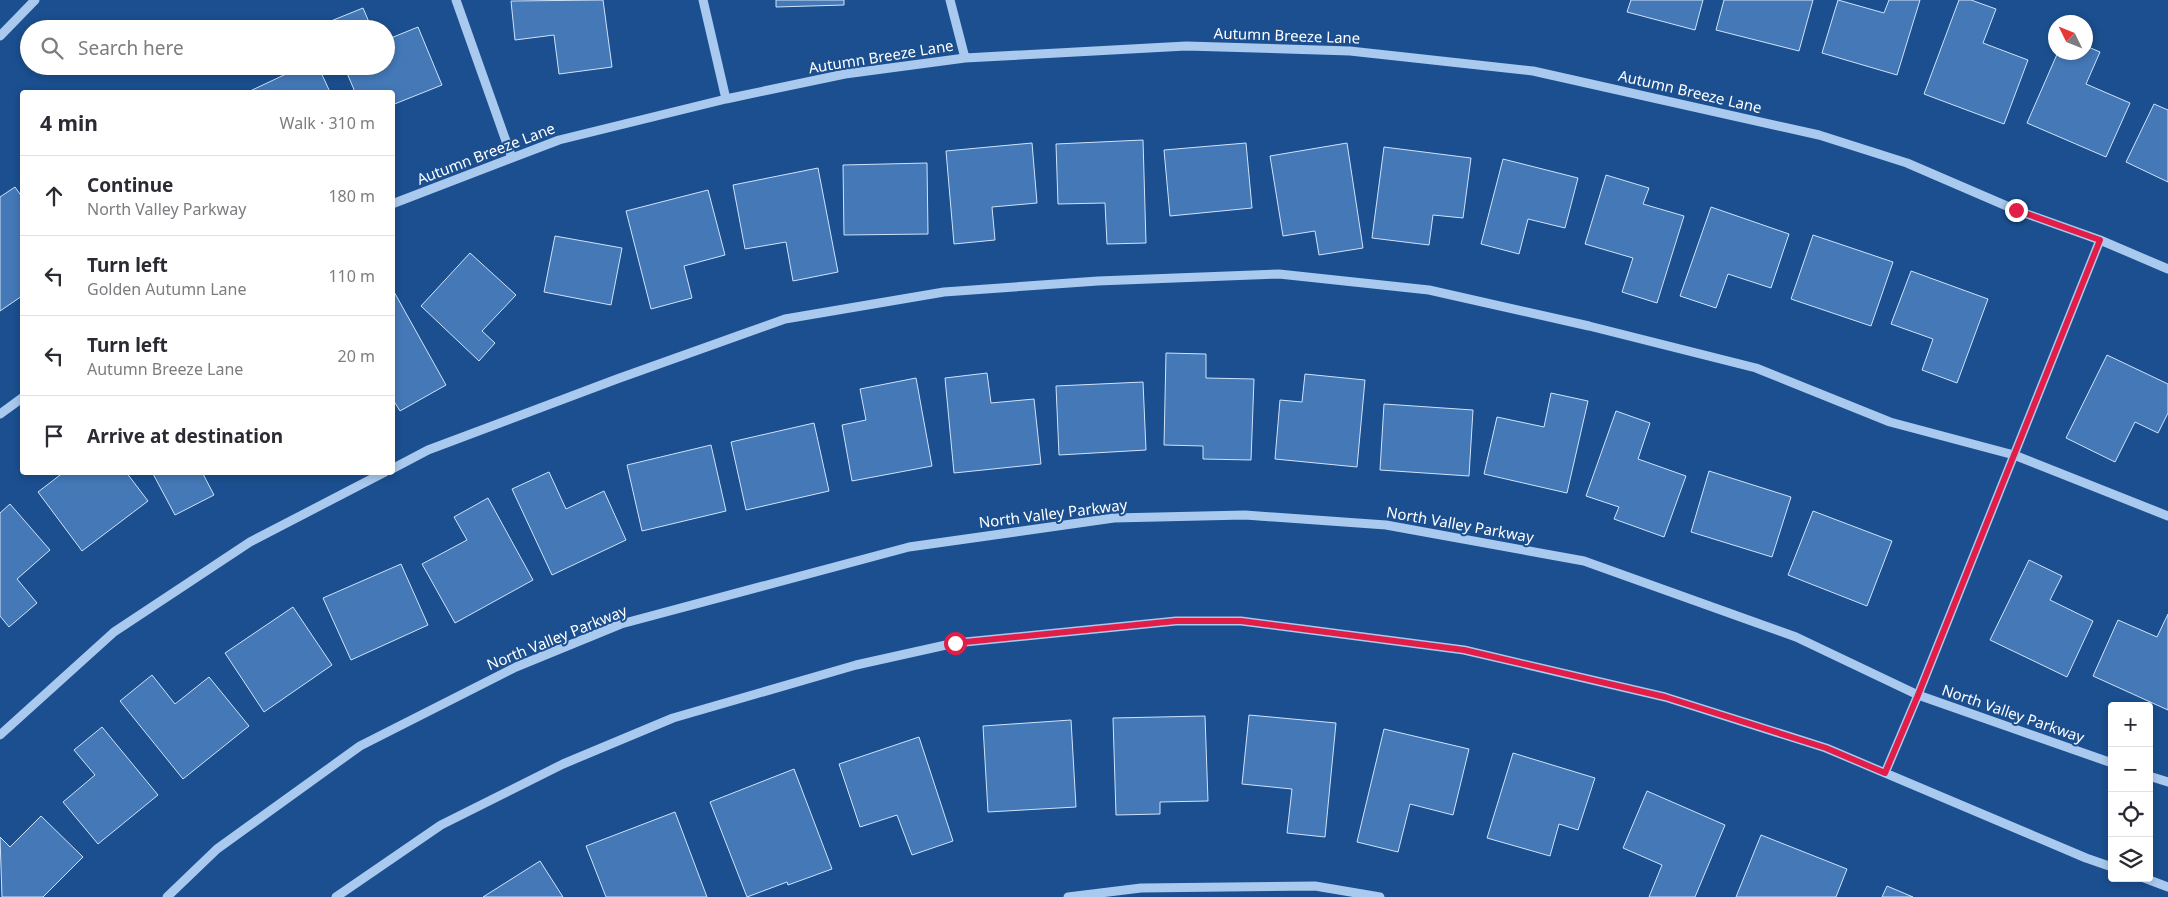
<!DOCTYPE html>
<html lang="en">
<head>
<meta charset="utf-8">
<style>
  :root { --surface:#fff; --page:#f7f7f7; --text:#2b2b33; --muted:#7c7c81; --line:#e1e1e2 }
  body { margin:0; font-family:"Noto Sans",sans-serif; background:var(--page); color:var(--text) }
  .controls { position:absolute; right:15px; bottom:15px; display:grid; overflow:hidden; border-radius:5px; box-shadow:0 2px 8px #0003 }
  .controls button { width:45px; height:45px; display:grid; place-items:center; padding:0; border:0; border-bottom:1px solid var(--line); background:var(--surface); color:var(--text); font:25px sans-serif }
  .compass { position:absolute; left:2048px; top:15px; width:45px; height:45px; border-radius:50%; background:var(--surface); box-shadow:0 2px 8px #0003; rotate:313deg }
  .stop { position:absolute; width:15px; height:15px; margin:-11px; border:4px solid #e11d48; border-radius:50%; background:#fff }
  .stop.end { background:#e11d48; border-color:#fff; box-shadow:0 1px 5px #0008 }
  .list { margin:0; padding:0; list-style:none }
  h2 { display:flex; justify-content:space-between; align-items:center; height:65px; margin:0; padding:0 20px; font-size:21px }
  h2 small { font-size:16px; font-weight:400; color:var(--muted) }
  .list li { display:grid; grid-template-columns:32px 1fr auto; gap:15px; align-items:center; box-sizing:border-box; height:80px; padding:0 20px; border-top:1px solid var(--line) }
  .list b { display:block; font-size:19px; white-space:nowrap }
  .list p { margin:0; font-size:16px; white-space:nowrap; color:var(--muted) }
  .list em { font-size:16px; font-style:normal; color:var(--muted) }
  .icon { flex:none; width:28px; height:28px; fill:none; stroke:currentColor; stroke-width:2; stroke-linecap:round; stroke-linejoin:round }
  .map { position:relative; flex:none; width:2168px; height:897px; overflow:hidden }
  .search { position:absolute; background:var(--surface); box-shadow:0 2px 8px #0003; left:20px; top:20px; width:375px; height:55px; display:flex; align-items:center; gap:12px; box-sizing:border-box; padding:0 18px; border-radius:28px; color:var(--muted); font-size:19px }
  .panel { position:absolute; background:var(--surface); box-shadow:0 2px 8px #0003; left:20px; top:90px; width:375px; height:385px; border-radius:5px }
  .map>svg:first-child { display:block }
  .building { fill:#4478b7; stroke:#cfe3fa }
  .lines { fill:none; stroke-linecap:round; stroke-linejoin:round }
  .minor { stroke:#a9c9ee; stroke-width:9 }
  .route { stroke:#e11d48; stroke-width:6 }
  .labels { text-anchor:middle; stroke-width:4; stroke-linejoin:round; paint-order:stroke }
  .street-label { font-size:15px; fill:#fff; stroke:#1b4f8f }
</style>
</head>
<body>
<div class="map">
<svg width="2168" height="897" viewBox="0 0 2168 897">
  <rect width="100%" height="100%" fill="#1b4f8f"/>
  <path class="building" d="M603 0 612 67 559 74 554 35 515 40 511 1Z
    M776 0H844V5L776 7Z
    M1631 0H1703L1695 30 1627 12Z
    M1724 0H1813L1799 51 1716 30Z
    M1838 0 1884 13 1889 0H1920L1897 75 1822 53Z
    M1959 0H1971L1996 9 1983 43 2028 60 2004 124 1924 94Z
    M363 8 372 29H329L326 23Z
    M418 27 442 85 392 105V92H355L344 66H386V40Z
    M2086 46 2100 52 2086 84 2130 103 2106 157 2027 123 2058 52H2086Z
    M303 66H318L330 92H248Z
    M2154 104 2168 110V182L2126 162Z
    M1143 140 1146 243 1107 244 1105 203 1058 204 1056 144Z
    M1032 143 1037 203 992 207 995 240 954 244 946 151Z
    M1246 143 1252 208 1170 216 1164 150Z
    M1347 143 1363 248 1319 255 1315 231 1283 236 1270 156Z
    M1384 147 1471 158 1463 218 1433 215 1429 245 1372 238Z
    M1503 159 1578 178 1565 228 1528 219 1519 254 1481 244Z
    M927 163 928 234 844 235 843 165Z
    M818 168 838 272 793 281 786 242 745 249 733 185Z
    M1606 175 1649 188 1643 204 1684 216 1657 303 1622 292 1633 258 1585 244Z
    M15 187 22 197V296L0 311V197Z
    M708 190 725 255 684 266 692 298 651 309 626 211Z
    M1711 207 1789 234 1771 288 1728 274 1716 308 1680 296Z
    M1813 235 1893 262 1871 326 1791 299Z
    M555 236 622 248 611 305 544 292Z
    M470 253 516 295 482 331 495 343 479 361 421 306Z
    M1911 271 1988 299 1957 383 1922 370 1933 339 1891 324Z
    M393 290 446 385 400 411 392 398Z
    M1166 353 1206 354V378L1254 379 1251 460 1203 459V446L1164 445Z
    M2107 355 2168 384V413L2158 433 2135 422 2115 462 2066 438Z
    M987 373 991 403 1034 399 1041 464 954 473 945 378Z
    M1305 374 1365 380 1357 467 1275 459 1280 400 1302 402Z
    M916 378 932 466 852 481 842 425 866 420 860 389Z
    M1143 382 1146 450 1059 455 1056 386Z
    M1551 393 1588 401 1567 493 1484 474 1497 417 1544 427Z
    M1384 404 1473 410 1469 476 1380 470Z
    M1616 411 1650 423 1638 459 1686 476 1664 537 1614 519 1619 507 1586 496Z
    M814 423 829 491 746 510 731 442Z
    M711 445 726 511 642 531 627 465Z
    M1709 471 1791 497 1772 557 1691 532Z
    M64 472H126L148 501 82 551 38 492Z
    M152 472H202L214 495 175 515Z
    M549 472 566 509 604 491 626 540 552 575 512 489Z
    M488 498 533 580 455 623 422 564 467 540 454 517Z
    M10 504 50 550 17 579 37 603 9 627 0 616V513Z
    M1813 511 1892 541 1867 606 1788 575Z
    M2029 560 2062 576 2050 600 2093 621 2067 677 1990 640Z
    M401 564 428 625 351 660 323 598Z
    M293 607 332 665 264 712 225 653Z
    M2168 614V710L2093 676 2118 620 2157 637Z
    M152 675 175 704 209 677 249 726 183 779 120 701Z
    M1249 715 1336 723 1325 837 1287 833 1292 789 1242 784Z
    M1205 716 1208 801 1160 802V814L1116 815 1113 718Z
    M1071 720 1076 807 988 812 983 726Z
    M102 727 158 795 98 844 63 802 95 775 74 750Z
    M1384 729 1469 749 1453 815 1410 804 1398 852 1357 842Z
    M919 737 953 841 912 855 897 815 860 827 839 764Z
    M1513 753 1595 778 1578 830 1559 824 1550 856 1487 838Z
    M794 769 832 869 788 885 787 882 747 897 710 802Z
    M1647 791 1725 825 1695 897H1649L1662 865 1623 848Z
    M675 812 707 897H606L586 846Z
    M41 816 83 857 43 897H2L0 837 10 847Z
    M1761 835 1847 869 1836 897H1736Z
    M540 861 563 897H483Z
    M1887 886 1913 897H1882Z"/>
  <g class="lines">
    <path class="minor" d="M456 0 512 158
      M703 0 726 99
      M950 0 965 58
      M0 36 35 0
      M392 204 559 140 726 99 845 74 965 58 1186 46 1350 51 1533 71 1819 135 1907 163 2016 210 2100 240 2168 269
      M0 414 22 398
      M392 469 428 450 617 379 785 319 944 292 1098 281 1279 274 1429 290 1589 326 1756 368 1890 422 2014 455 2168 516
      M0 735 114 632 250 542 385 472
      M1885 773 1918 695 2100 240
      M2149 776 2168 782
      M2144 878 2168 887
      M167 897 217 849 360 746 516 667 621 624 909 547 1114 518 1245 515 1386 525 1584 561 1796 637 1918 695 2112 763
      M336 897 441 825 563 764 673 718 856 665 955 643 1176 621H1241L1464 650 1665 697 1826 748 2086 858 2112 867
      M1068 897 1141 888 1315 886 1380 897"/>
  </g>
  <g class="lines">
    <path class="route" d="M955 643 1176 621H1241L1464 650 1665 697 1826 748 1885 773 1918 695 2100 240 2016 210"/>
  </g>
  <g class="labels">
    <g class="street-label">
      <text transform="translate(1287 36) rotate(2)" y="5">Autumn Breeze Lane</text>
      <text transform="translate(881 57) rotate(-9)" y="5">Autumn Breeze Lane</text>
      <text transform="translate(1690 92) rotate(13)" y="5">Autumn Breeze Lane</text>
      <text transform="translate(486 154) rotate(-21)" y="5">Autumn Breeze Lane</text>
      <text transform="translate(1053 514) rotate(-7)" y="5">North Valley Parkway</text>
      <text transform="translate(1460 525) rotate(10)" y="5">North Valley Parkway</text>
      <text transform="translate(557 638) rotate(-22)" y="5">North Valley Parkway</text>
      <text transform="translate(2013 714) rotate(19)" y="5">North Valley Parkway</text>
    </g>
  </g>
</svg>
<div class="controls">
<button>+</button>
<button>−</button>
<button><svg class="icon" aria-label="locate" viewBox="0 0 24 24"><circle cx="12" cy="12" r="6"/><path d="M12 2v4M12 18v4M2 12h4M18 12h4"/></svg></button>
<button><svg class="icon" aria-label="layers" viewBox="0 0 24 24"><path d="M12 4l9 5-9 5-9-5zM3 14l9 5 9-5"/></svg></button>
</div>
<svg class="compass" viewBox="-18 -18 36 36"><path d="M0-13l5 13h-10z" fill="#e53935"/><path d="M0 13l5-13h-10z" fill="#7c7c81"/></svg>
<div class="stop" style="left:955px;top:643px"></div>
<div class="stop end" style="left:2016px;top:210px"></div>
<div class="search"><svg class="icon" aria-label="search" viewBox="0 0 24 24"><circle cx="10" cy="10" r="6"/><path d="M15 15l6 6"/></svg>Search here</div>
<section class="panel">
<h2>4 min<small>Walk · 310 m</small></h2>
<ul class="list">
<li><svg class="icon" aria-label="ahead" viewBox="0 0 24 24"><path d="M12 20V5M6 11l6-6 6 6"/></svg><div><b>Continue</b><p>North Valley Parkway</p></div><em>180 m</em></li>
<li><svg class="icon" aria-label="left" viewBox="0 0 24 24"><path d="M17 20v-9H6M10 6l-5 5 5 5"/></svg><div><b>Turn left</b><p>Golden Autumn Lane</p></div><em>110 m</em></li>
<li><svg class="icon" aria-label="left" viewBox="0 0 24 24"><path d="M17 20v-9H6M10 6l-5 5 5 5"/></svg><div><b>Turn left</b><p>Autumn Breeze Lane</p></div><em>20 m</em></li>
<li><svg class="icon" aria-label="arrive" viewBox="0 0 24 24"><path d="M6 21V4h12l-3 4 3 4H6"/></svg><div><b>Arrive at destination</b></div></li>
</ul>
</section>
</div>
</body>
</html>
